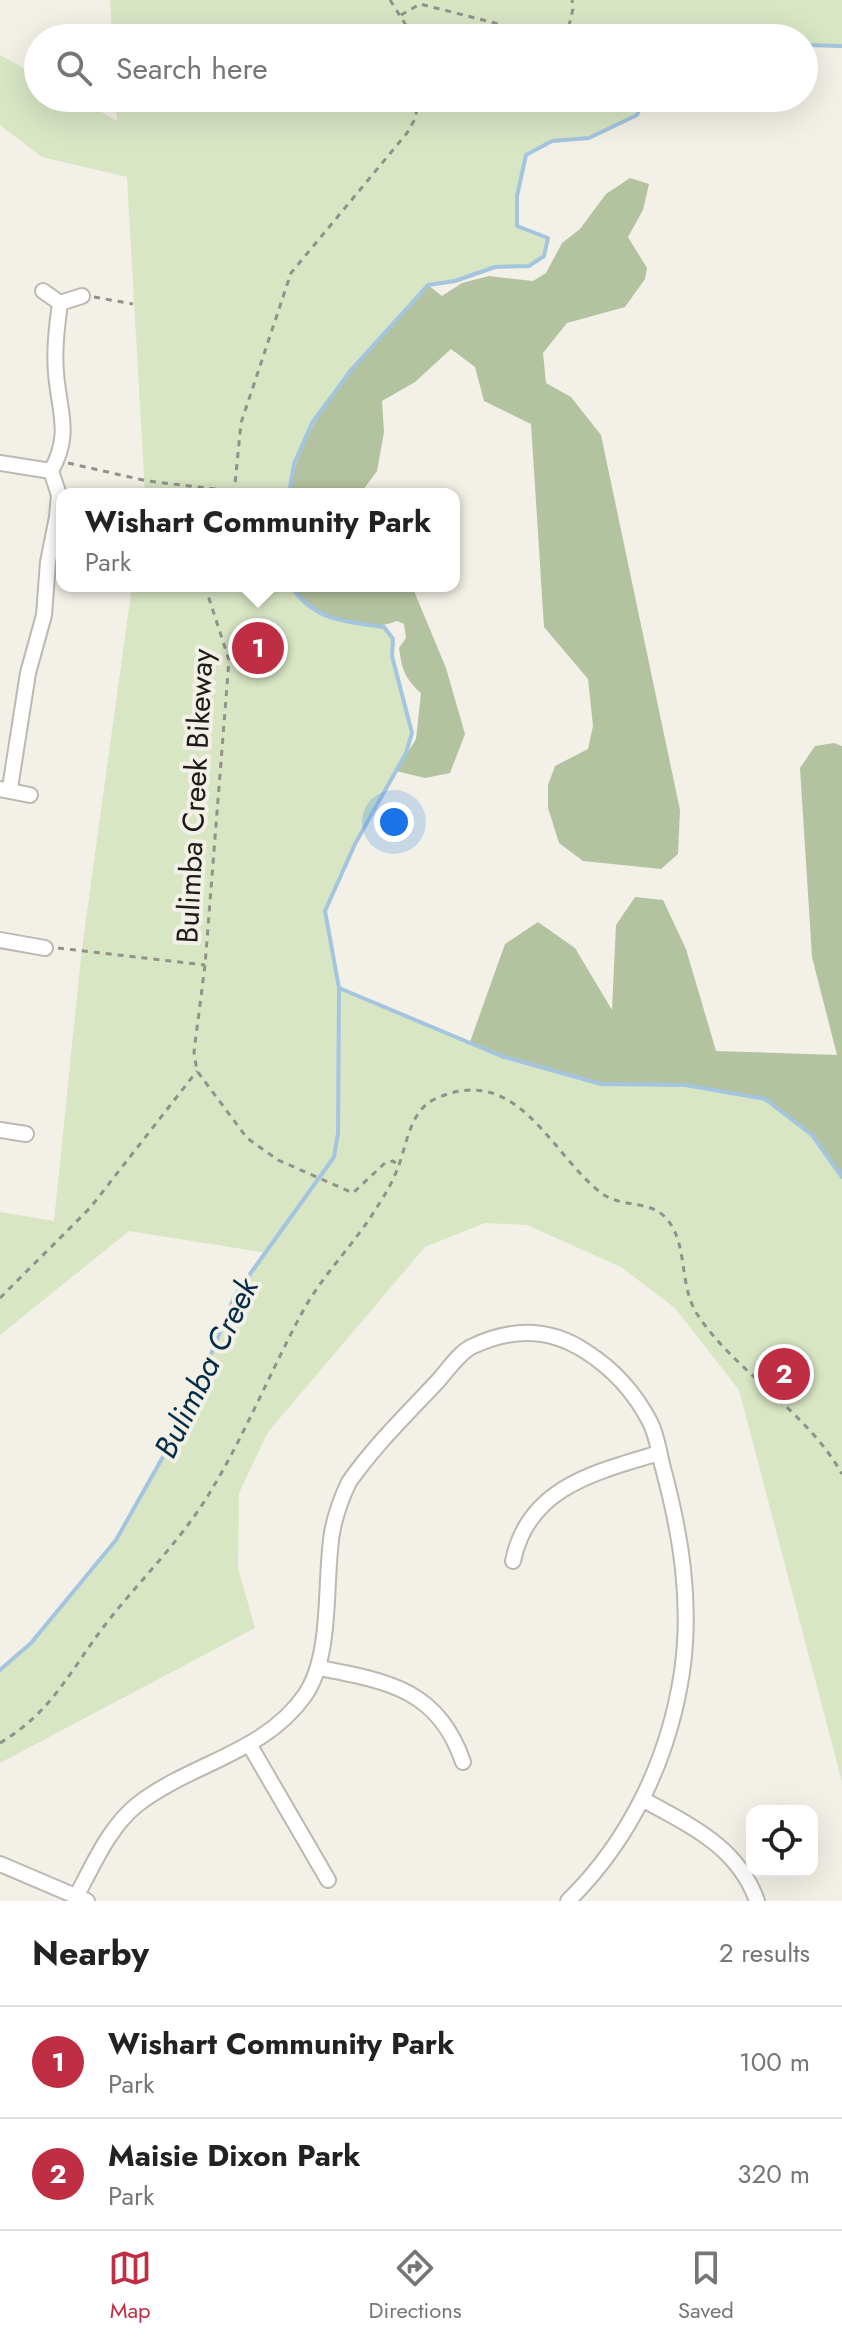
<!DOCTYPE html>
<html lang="en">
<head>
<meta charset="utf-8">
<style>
  :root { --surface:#fff; --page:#f6f6f6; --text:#222; --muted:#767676; --line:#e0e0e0; --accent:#bf2e42 }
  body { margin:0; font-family:Jost,sans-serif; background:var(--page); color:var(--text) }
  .controls { position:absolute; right:24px; bottom:24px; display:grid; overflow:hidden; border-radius:16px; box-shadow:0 8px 32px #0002 }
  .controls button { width:72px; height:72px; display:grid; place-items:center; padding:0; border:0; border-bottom:2px solid var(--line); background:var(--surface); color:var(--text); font:40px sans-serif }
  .you { position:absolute; left:394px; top:822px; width:28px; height:28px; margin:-20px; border:6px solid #fff; border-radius:50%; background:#1a73e8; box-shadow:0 0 0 12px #1a73e833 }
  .badge { display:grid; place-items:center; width:52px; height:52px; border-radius:50%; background:var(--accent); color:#fff; font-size:26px; font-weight:700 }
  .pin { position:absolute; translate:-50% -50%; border:4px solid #fff; box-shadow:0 2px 8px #0006 }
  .popup { position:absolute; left:56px; top:488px; width:404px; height:104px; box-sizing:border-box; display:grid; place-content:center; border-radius:16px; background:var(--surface); filter:drop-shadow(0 2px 6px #0005); font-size:26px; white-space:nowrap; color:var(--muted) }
  .popup b { font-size:30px; color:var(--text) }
  .popup::after { content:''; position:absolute; left:50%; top:100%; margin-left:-16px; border:16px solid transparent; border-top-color:var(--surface) }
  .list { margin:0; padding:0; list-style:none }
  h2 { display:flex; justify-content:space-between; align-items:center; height:104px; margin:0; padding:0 32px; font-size:34px }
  h2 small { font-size:26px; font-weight:400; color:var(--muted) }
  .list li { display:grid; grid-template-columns:52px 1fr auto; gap:24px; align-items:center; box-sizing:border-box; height:112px; padding:0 32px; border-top:2px solid var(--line) }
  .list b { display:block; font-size:30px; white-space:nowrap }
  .list p { margin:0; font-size:26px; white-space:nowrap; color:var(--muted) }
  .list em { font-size:26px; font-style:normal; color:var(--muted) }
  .icon { flex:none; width:44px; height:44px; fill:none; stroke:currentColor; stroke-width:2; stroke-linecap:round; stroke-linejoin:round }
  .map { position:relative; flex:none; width:842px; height:1901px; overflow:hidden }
  .search { position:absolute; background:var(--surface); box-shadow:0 8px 32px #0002; left:24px; right:24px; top:24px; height:88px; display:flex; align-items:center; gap:20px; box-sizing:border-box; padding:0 28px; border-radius:44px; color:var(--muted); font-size:30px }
  .sheet { height:328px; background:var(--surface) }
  nav { display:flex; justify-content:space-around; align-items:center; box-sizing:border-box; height:112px; border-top:2px solid var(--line); background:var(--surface); font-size:22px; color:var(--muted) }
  nav a { display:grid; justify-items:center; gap:4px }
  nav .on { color:var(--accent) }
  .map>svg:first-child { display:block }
  .green { fill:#d8e6c4 }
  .forest { fill:#b4c39f }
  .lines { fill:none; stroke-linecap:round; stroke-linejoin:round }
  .stream { stroke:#a4c5df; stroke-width:4 }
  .street-casing { stroke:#bcb9b1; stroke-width:18 }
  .path { stroke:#93918b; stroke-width:3; stroke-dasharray:6 6; stroke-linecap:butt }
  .street { stroke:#fff; stroke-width:14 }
  .labels { text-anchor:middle; stroke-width:8; stroke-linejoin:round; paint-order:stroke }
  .street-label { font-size:30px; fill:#1d1c19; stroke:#f3f0e7 }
  .water-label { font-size:32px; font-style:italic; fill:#032d47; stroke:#f3f0e7 }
</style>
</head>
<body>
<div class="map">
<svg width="842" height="1901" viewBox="0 0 842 1901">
  <rect width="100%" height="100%" fill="#f3f0e7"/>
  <path class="green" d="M110 0H842V46L804 45V38H112Z
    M0 55 38 76V98H77L117 121 116 98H645L637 115 589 138 552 141 526 155 517 196V226L548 238 544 256 529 266 495 267 455 281 428 285 351 370 312 423 294 464 289 494H145L127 177 42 157 0 125Z
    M132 586H291C316 622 344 621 384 627L393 639 392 656 412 733 406 753 355 844 325 911 339 988 501 1056 601 1084 685 1085 765 1099 812 1135 842 1177V1782L739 1390 675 1308 621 1267 527 1225 485 1223 425 1247 268 1432 239 1493 238 1568 255 1628 0 1763V1670L31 1643 116 1540 186 1416 235 1295 267 1253 129 1231 0 1335V1212L54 1221 82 948Z"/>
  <path class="forest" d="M630 178 649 184 643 210 628 237 647 268 645 279 625 307 567 323 543 353 546 383 571 397 601 435 680 810 678 854 661 869 583 861 559 843 548 808V785L555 766 588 749 593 726 588 679 544 627 531 424 484 401 475 367 451 349 415 382 382 401 384 432 377 471 360 494H289C304 408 371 347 428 285L442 296 462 283 489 276 533 281 546 273 562 243 580 229 606 194Z
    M291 586H412L446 668 465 734 450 773 425 778 396 771 416 739 421 693C405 679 402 669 399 648L406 638 404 624 397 621C373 632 328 622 306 606 300 602 296 593 291 586Z
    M834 743 842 746V1177L812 1135 765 1099 685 1085 601 1084 501 1056 470 1042 505 944 538 922 575 948 612 1010 616 925 635 897 663 900 686 949 716 1051 837 1055 812 957 800 768 815 746Z"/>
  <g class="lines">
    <path class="stream" d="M804 45 842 46
      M289 494 294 464 312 423 351 370 428 285 455 281 495 267 529 266 544 256 548 238 517 226V196L526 155 552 141 589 138 637 115 645 98
      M339 988 501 1056 601 1084 685 1085 765 1099 812 1135 842 1177
      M0 1670 31 1643 116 1540 186 1416 235 1295 334 1157 338 1133 339 988 325 911 355 844 406 753 412 733 392 656 393 639 384 627C344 621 316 622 291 586"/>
    <g class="street-casing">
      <path id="street" d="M43 291 60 303 82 296
        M0 463 51 471
        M10 788 28 673 44 615 48 562 57 517 59 495 51 471C72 434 59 412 56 373 54 349 57 326 60 303
        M0 789 30 795
        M0 940 45 948
        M0 1130 26 1134
        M513 1561C528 1487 596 1472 659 1453
        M319 1668C387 1681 438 1689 463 1762
        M249 1744 328 1880
        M644 1800C691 1826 738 1847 757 1901
        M0 1864 87 1901
        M77 1895C94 1863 110 1826 138 1804 191 1763 265 1753 305 1695 333 1654 324 1582 332 1533 335 1515 341 1499 349 1482 375 1445 407 1414 437 1382 447 1371 458 1354 471 1347 510 1328 548 1327 585 1351 612 1368 635 1393 650 1422 657 1435 659 1453 663 1468 681 1535 692 1602 682 1672 669 1758 631 1839 568 1901"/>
    </g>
    <path class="path" d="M390 0 414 38
      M401 15 420 4 499 24 525 38
      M566 38 573 9 572 0
      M94 297 133 304
      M68 463 147 481 233 491
      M234 494 241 423 291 273 407 133 415 119 419 98
      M205 586 229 660 205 965 194 1052 197 1071 247 1138 278 1160 353 1193 386 1162 393 1161 399 1166
      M58 948 205 965
      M0 1298 90 1208 197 1071
      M0 1743C53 1711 69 1672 105 1625 139 1581 179 1543 209 1494 245 1435 271 1370 304 1309 325 1272 356 1242 377 1207 385 1195 392 1183 397 1170 407 1146 409 1111 435 1099 517 1061 550 1153 601 1193 621 1208 649 1200 665 1217 689 1242 678 1284 697 1314 735 1372 807 1411 842 1474"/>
    <use href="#street" class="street"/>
  </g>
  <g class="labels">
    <g class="street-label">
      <text transform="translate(195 796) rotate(-87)" y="10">Bulimba Creek Bikeway</text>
    </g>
    <g class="water-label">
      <text transform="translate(206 1368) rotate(-64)" y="11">Bulimba Creek</text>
    </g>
  </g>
</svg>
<div class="controls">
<button><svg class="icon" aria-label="locate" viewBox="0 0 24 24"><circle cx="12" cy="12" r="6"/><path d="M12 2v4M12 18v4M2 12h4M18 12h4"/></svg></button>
</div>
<div class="you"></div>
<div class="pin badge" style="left:258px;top:648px">1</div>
<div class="popup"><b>Wishart Community Park</b>Park</div>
<div class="pin badge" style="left:784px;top:1374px">2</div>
<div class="search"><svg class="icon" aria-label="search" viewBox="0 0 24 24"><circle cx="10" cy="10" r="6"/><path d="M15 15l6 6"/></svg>Search here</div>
</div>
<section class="sheet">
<h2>Nearby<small>2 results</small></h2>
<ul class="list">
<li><span class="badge">1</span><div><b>Wishart Community Park</b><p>Park</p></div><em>100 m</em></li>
<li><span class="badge">2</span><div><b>Maisie Dixon Park</b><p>Park</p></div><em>320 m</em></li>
</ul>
</section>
<nav>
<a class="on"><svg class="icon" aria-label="map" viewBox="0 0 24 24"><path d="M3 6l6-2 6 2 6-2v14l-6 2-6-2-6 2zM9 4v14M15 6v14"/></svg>Map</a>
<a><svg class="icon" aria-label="directions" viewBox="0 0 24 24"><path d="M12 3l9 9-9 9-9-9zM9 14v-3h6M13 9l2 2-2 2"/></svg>Directions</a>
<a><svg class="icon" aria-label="saved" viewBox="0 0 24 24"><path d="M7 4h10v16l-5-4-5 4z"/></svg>Saved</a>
</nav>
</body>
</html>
